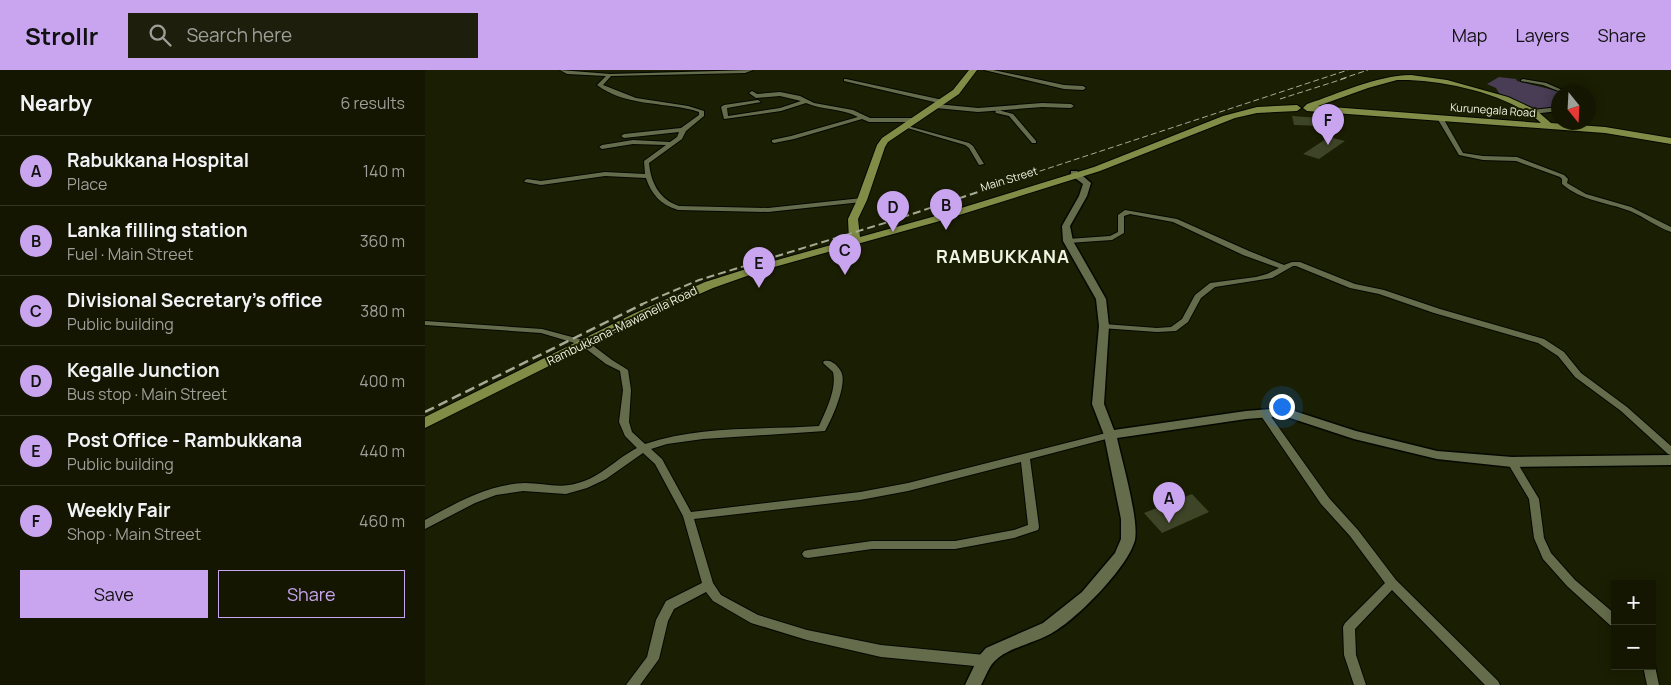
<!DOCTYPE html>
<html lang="en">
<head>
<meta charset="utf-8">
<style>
  :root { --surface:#141602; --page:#1d1f0c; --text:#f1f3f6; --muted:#9d9f99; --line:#333524; --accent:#c8a5ee }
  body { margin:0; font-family:Manrope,sans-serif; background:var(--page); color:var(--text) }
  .controls { position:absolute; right:15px; bottom:15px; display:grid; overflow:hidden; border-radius:0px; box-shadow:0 2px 12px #0003 }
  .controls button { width:45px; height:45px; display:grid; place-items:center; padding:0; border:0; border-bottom:1px solid var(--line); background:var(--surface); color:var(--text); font:25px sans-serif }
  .compass { position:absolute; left:1126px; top:15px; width:45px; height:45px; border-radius:50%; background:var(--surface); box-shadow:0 2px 12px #0003; rotate:162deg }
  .you { position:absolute; left:856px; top:336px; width:18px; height:18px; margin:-12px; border:4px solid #fff; border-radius:50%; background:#1a73e8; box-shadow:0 0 0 8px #1a73e833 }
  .badge { display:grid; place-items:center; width:32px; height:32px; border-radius:50%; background:var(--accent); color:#111; font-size:16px; font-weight:700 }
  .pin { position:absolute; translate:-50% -41px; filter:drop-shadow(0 1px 2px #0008) }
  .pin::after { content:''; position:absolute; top:26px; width:18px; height:15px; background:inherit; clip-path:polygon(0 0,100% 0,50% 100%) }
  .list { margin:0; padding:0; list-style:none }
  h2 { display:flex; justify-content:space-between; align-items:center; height:65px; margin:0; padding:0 20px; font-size:21px }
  h2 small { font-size:16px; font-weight:400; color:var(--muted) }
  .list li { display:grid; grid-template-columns:32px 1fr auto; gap:15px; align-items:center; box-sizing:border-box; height:70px; padding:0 20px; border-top:1px solid var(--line) }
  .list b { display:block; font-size:19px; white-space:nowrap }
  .list p { margin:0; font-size:16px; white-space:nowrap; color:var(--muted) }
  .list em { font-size:16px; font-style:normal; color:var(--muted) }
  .actions { display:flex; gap:10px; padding:15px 20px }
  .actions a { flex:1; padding:11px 0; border:1px solid var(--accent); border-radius:0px; text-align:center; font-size:18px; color:var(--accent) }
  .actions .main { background:var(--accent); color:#111 }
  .icon { flex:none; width:28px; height:28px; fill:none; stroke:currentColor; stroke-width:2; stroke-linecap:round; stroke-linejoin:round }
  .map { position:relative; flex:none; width:1246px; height:615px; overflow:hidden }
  header { display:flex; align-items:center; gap:30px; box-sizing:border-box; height:70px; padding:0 25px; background:var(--accent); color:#111 }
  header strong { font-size:24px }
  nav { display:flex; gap:28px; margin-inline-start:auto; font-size:18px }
  .search { width:350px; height:45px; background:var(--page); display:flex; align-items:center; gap:12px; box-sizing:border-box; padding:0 18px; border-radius:0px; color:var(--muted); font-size:19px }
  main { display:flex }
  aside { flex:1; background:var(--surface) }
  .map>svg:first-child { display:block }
  .green { fill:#483d54 }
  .building { fill:#3e4426 }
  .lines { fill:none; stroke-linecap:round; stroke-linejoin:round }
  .minor-casing { stroke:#050800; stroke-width:2 }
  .tertiary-casing { stroke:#050800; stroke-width:3 }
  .primary-casing { stroke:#050800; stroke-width:2 }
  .minor { fill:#656c4c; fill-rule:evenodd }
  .tertiary { fill:#656c4c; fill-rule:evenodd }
  .primary { fill:#818d46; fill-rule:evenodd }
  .rail-far2 { stroke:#a6ab96; stroke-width:1; stroke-dasharray:6 3; stroke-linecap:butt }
  .rail-far1 { stroke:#a6ab96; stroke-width:2; stroke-dasharray:8 4; stroke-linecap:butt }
  .rail { stroke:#a6ab96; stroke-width:2.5; stroke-dasharray:10 5; stroke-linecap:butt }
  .labels { text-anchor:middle; stroke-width:4; stroke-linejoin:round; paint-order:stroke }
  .far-street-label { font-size:11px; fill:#f0f5e3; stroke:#1a1e02 }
  .street-label { font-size:12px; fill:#f0f5e3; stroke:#1a1e02 }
  .district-label { font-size:18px; font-weight:bold; letter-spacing:1px; fill:#f0f5e3; stroke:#1a1e02 }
</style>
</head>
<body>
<header>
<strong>Strollr</strong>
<div class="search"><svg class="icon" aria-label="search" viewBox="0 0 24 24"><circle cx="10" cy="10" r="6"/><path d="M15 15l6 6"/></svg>Search here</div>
<nav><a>Map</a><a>Layers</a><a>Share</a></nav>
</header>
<main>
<aside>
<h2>Nearby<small>6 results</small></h2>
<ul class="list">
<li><span class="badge">A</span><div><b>Rabukkana Hospital</b><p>Place</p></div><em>140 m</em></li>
<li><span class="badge">B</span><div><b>Lanka filling station</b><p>Fuel · Main Street</p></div><em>360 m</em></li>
<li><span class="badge">C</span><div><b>Divisional Secretary's office</b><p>Public building</p></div><em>380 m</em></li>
<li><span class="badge">D</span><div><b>Kegalle Junction</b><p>Bus stop · Main Street</p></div><em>400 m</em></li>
<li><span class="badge">E</span><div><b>Post Office - Rambukkana</b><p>Public building</p></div><em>440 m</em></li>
<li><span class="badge">F</span><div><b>Weekly Fair</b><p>Shop · Main Street</p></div><em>460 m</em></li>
</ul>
<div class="actions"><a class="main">Save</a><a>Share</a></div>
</aside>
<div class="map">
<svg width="1246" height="615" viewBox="0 0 1246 615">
  <rect width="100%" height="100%" fill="#1a1e02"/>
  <path class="green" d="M1074 7 1091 9 1092 11 1136 22H1134L1133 38 1108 40 1074 23 1071 18 1062 14Z"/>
  <path class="building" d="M867 46 895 48 898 56 869 55Z
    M904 67 920 71 894 89 878 84Z
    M767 424 784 442 737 463 719 443Z"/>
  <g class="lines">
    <g class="minor-casing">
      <path id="minor" d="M135 0 185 4 328 0 320 3 186 6 178 15 211 28 263 36 279 41V46L261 61 257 69 224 93C226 113 234 129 254 136L343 138 437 128 440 130 437 132 343 142 253 140C236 135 226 124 221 108L180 106 116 115 100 112 99 111 102 109 116 111 180 102 220 104 219 91 241 75 208 74 177 79 174 77 177 75 208 70 245 72 252 67 254 62 199 68 196 66 199 64 256 58 274 45V42L268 40C236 32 200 36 172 15L181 6 142 4Z
        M559 0H568L639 15 658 16 661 18 658 20 639 19Z
        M421 9 518 30 521 32 518 34 419 11V9Z
        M1098 9 1121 13 1142 22H1136L1118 15 1096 11V10Z
        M327 21 332 24 355 22 375 26 389 33 428 40 445 48H491L494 50 491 52H444L437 49 369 69 349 73 347 72V70L366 66 433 47C416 38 397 40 381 33L356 41 299 49 296 37 299 35 333 30 336 32 302 38 303 46 355 38 376 31 355 26 331 28 324 23Z
        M617 33 646 34 649 36 646 38 617 37 553 42 511 38 508 36 511 34 553 38Z
        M1134 37V41L1107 44 1104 42 1107 40Z
        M573 40 588 44 611 71V73H607L584 46 571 43 570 42Z
        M1015 46 1018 48 1038 83 1058 86 1092 87 1139 105 1143 109 1142 113 1161 124 1206 137 1246 157V162C1232 157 1219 147 1205 141 1181 132 1157 131 1137 114V109L1135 107 1091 91 1058 90 1034 85 1012 48Z
        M479 55 544 73 548 76 559 94 554 95 544 78 540 75 479 57Z
        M700 140 752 149 824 181 859 195 867 192H875L930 214 959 220 1015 239 1119 269 1139 282 1156 303 1202 337 1246 376V385L1243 384 1196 341 1150 307 1133 286 1113 273 1009 243 954 224 925 218 871 196H868L847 208 790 217 776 228 763 252 751 261 732 262 676 258 675 256 679 254 732 258 746 257 757 249 770 225 785 213 831 207 842 204 854 198 818 185 748 152 705 144 699 146V163L687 170 643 173 639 171 643 169 685 166 693 162V145Z
        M0 251 117 259 162 271 187 290 203 300 206 320 204 352 207 362 220 374C275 355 337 360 394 356 401 340 412 319 408 302L398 293 399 291C404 290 406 291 410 294 413 297 416 300 417 304 421 317 407 349 400 361L278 369 242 374 226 379 237 389 266 442 435 422 483 413 685 362 688 363 690 365 688 367 685 368 605 389 614 457 613 460 589 468 530 479H447L383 488 379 487 377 484 379 481 383 480 447 471H530L589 460 603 455 596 392 483 421 435 430 269 449 288 513 296 525 333 545 382 560 456 575 560 585 564 587 566 591 564 595 560 597 456 587 382 570 326 553 288 531 281 522 249 539 243 551 234 589 215 615H201L222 587 231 550 241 531 277 513 258 446 230 394 218 383 181 409 162 418 141 424 98 421 71 425 50 433 0 459V450C31 433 63 414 100 413 118 413 135 419 153 413 176 407 192 388 212 378L200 366 194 352 198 320 195 301 181 294 156 275 116 263 0 255Z
        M839 340 842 341 904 428 933 460 971 510 1073 611 1075 615H1060L967 520 930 559 931 585 941 615H929L919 585 918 557 920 553 960 513 925 466 896 434 834 343Z
        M1087 388 1090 389 1114 429 1119 468 1126 483 1150 510 1190 544V557L1186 556 1142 516 1118 489 1109 468 1104 429 1082 392 1084 389Z
        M1227 592 1230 596 1234 615H1222L1218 596H1227Z"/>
    </g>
    <g class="tertiary-casing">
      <path id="tertiary" d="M646 101H652L666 113 662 126 645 156 648 171 681 229 684 256 679 334 689 360 821 341 860 338 931 361 1012 381 1087 387 1246 385V395L1087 397 1012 389 929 369 859 346 821 349 692 368C697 391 714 449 710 470 703 497 652 549 627 563 612 572 584 578 572 589 564 595 561 606 556 615H540L554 586 561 578 618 553 657 522 690 483 696 469V449L679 365 667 334 674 256 671 229 638 171 637 156 654 126 658 114 646 105Z"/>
    </g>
    <g class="primary-casing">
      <path id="primary" d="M544 0H552L534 24 463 72 460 77 442 130 433 149 435 167 507 147 669 97 798 46 832 37 872 35 876 38 872 41 832 43 810 48 675 101 515 151 342 199 288 218 218 249 0 358V347L210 243 280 212 334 195 424 170 423 149 432 130 452 75 457 68 528 20Z
        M986 5 1022 10 1083 27 1111 40 1126 53 1180 57 1246 68V74L1180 63 882 41 878 38 882 34C916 23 949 6 986 5ZM972 10C1015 9 1083 23 1116 53L893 36 943 18Z"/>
    </g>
    <use href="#minor" class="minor"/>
    <use href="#tertiary" class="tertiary"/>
    <use href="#primary" class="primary"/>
    <path class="rail-far2" d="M916 9 943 0
      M855 29 921 8
      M606 104 923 0"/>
    <path class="rail-far1" d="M215 235 274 210 463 152 610 103"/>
    <path class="rail" d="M0 342 218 234"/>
  </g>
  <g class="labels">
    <g class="far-street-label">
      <text transform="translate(1068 40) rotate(4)" y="4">Kurunegala Road</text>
      <text transform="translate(584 109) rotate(-17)" y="4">Main Street</text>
    </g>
    <g class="street-label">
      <text transform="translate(197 256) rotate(-26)" y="4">Rambukkana-Mawanella Road</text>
    </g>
    <g class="district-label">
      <text x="578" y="193">RAMBUKKANA</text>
    </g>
  </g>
</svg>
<div class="controls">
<button>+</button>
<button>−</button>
</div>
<svg class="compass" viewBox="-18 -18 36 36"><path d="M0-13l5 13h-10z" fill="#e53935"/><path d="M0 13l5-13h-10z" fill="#9d9f99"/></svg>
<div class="you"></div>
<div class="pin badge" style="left:744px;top:453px">A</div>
<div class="pin badge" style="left:521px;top:160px">B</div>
<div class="pin badge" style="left:420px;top:205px">C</div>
<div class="pin badge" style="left:468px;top:162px">D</div>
<div class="pin badge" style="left:334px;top:218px">E</div>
<div class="pin badge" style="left:903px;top:75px">F</div>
</div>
</main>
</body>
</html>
